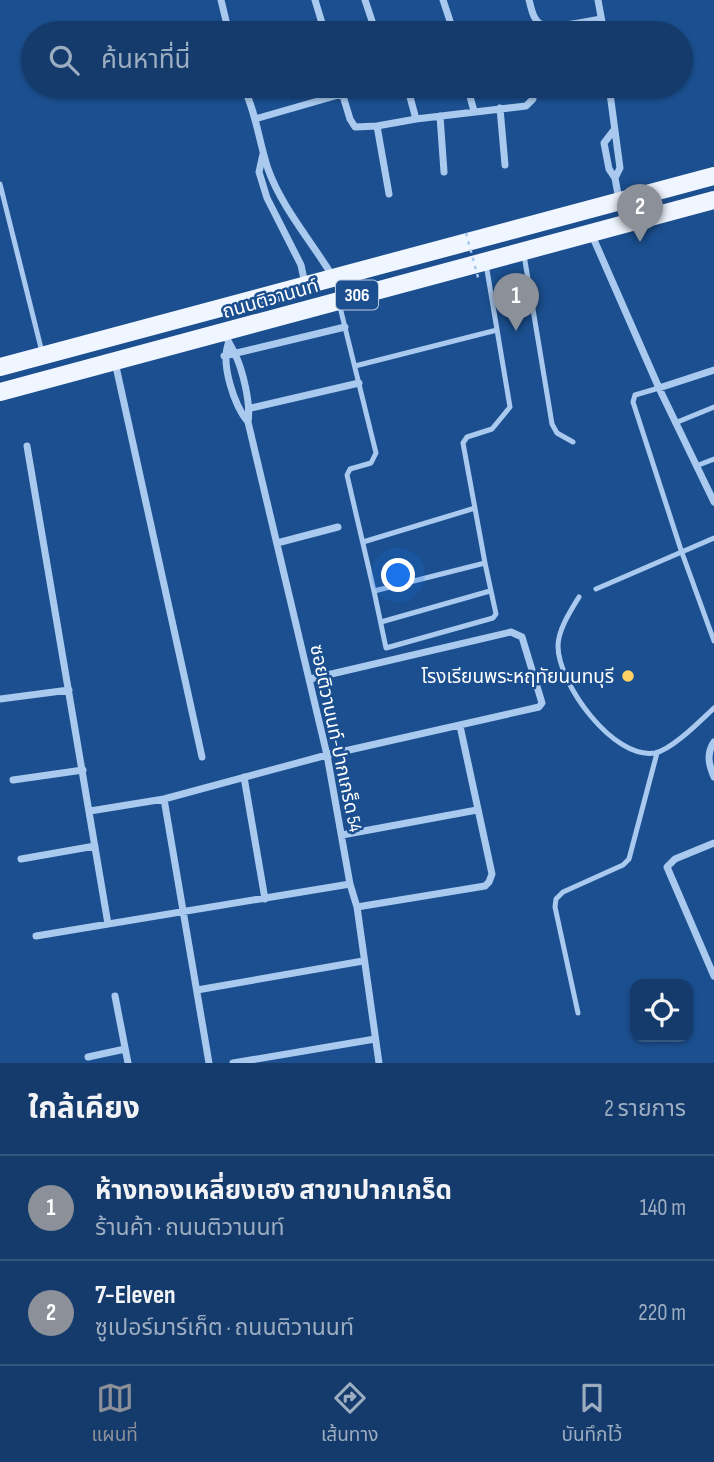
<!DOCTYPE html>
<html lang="th">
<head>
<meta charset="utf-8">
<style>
  :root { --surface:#143b6b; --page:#214673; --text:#f1f3f6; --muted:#9dadc1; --line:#33557e; --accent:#8c9099 }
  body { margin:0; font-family:"Sofia Sans Condensed","Noto Sans Thai",sans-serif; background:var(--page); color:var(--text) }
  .controls { position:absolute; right:21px; bottom:21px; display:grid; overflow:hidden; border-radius:14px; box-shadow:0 2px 5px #0004 }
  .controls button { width:63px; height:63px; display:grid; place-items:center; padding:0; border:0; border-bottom:2px solid var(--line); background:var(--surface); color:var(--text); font:35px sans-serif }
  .you { position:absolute; left:399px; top:576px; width:24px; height:24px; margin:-18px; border:5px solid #fff; border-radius:50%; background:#1a73e8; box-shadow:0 0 0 10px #1a73e833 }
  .badge { display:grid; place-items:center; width:46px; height:46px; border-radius:50%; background:var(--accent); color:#fff; font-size:23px; font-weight:700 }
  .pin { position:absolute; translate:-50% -58px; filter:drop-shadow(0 2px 4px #0008) }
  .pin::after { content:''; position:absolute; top:37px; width:24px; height:21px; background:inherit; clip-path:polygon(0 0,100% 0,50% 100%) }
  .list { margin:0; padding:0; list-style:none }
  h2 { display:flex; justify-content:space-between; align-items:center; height:91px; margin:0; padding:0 28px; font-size:30px }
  h2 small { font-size:23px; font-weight:400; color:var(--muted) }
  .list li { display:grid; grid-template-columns:46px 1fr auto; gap:21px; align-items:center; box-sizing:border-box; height:105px; padding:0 28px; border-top:2px solid var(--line) }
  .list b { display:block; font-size:26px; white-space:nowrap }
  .list p { margin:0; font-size:23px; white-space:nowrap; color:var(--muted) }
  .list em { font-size:23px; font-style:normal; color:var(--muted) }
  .icon { flex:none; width:38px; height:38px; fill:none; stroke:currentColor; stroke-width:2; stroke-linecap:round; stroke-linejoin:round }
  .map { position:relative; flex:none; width:714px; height:1063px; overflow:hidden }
  .search { position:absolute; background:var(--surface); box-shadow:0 2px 5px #0004; left:21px; right:21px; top:21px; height:77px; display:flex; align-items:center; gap:18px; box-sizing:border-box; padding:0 24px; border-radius:38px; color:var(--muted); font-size:26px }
  .sheet { height:301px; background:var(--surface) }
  nav { display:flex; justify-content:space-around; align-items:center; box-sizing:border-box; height:98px; border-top:2px solid var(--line); background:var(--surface); font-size:19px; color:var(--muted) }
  nav a { display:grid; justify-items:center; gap:4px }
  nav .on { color:var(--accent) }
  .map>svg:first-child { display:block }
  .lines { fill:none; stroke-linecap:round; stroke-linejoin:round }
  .service { stroke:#a9c9ee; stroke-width:5 }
  .minor { stroke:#a9c9ee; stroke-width:7 }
  .primary { stroke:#f0f6ff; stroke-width:18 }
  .path-bridge { stroke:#a9c9ee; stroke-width:2.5; stroke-dasharray:3.5 5; stroke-linecap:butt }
  .poi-dot { fill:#ffd166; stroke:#1b4f8f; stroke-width:2.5 }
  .labels { text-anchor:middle; stroke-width:5; stroke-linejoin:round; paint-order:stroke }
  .shield { fill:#1b4f8f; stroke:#bbcadd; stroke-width:2 }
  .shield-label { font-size:18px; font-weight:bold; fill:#fff }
  .street-label { font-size:19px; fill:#fff; stroke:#1b4f8f }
  .poi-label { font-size:19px; fill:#fff; stroke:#1b4f8f; text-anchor:end }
</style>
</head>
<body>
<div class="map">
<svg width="714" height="1063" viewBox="0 0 714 1063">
  <rect width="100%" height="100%" fill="#1b4f8f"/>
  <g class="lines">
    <path class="service" d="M0 184 42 352
      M524 255 552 424 557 433 573 442
      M339 303 376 453 371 463 350 469 347 475 374 591 485 563 463 443 467 437 492 429 510 407 486 264
      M355 366 497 330
      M659 388 635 395 633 402 681 550 714 641
      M675 423 714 407
      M696 466 714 459
      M363 542 475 508
      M596 589 714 538
      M374 591 386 648 493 618 496 614 485 563
      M579 597C571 610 558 630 558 646 558 683 613 760 655 753 673 749 701 720 714 708
      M381 622 490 591
      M578 1013 555 907 556 899 563 892 623 865 629 859 657 753"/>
    <path class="minor" d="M221 0 229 33
      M315 0 325 33
      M365 0 376 33
      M443 0 454 33
      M529 0C531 6 532 17 538 22 548 31 587 21 601 19
      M598 0 604 33
      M243 86C256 112 259 142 268 169 282 208 312 242 333 277
      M340 86 350 119 355 127 377 126 416 119 526 106 533 99 529 86
      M407 86 416 119
      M467 86 474 111
      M609 86 620 168 615 178
      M500 108 505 165
      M440 116 444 172
      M255 119 342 94
      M377 126 389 194
      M614 130 604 143 609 169 615 178 619 200
      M263 154 259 172 267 198 301 265 305 284
      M591 233 659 388 714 502
      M225 334C228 342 232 347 235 354 243 371 251 404 248 422L327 755 350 884 357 907 379 1063
      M228 344C221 365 234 405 248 422
      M224 356 345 327
      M115 362 202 757
      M659 388 714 370
      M251 408 359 383
      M27 446 108 924
      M277 543 338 527
      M0 699 69 690
      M714 742C706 754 709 765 714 777
      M244 777 265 899
      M13 780 83 770
      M164 799 209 1063
      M90 811 164 799 327 755 539 707 542 703 522 637 511 632 310 679
      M342 835 477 810
      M714 843 675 859 667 867 714 976
      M21 859 95 846
      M357 907 485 886 489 882 492 874 460 726
      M36 936 350 884
      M197 990 363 961
      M115 996 128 1063
      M88 1057 125 1049
      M233 1063 375 1039"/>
    <path class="primary" d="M0 367 714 176
      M0 392 714 200"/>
    <path class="path-bridge" d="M466 233 479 281"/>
  </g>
  <circle class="poi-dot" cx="628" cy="676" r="7"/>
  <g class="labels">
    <rect class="shield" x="336" y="280.5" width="42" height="29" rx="5"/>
    <g class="shield-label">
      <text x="357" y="301">306</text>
    </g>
    <g class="street-label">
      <text transform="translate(270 298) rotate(-16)" y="7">ถนนติวานนท์</text>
      <text transform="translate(337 738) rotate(78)" y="7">ซอยติวานนท์-ปากเกร็ด 54</text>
    </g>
    <g class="poi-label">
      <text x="614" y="683">โรงเรียนพระหฤทัยนนทบุรี</text>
    </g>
  </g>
</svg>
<div class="controls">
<button><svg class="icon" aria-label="locate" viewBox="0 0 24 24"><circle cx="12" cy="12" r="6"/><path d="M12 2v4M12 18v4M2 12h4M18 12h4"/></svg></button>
</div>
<div class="you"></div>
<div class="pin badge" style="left:516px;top:331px">1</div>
<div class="pin badge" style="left:640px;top:242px">2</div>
<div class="search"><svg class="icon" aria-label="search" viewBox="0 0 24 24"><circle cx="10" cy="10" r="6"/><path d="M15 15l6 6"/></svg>ค้นหาที่นี่</div>
</div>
<section class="sheet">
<h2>ใกล้เคียง<small>2 รายการ</small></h2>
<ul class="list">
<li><span class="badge">1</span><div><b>ห้างทองเหลี่ยงเฮง สาขาปากเกร็ด</b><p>ร้านค้า · ถนนติวานนท์</p></div><em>140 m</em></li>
<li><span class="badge">2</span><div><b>7-Eleven</b><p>ซูเปอร์มาร์เก็ต · ถนนติวานนท์</p></div><em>220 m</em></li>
</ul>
</section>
<nav>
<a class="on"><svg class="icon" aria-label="map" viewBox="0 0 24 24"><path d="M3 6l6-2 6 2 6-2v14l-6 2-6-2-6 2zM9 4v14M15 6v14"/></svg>แผนที่</a>
<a><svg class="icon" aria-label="directions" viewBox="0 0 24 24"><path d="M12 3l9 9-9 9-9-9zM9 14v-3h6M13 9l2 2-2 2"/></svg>เส้นทาง</a>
<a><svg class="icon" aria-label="saved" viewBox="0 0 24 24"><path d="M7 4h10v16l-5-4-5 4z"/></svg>บันทึกไว้</a>
</nav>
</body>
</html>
